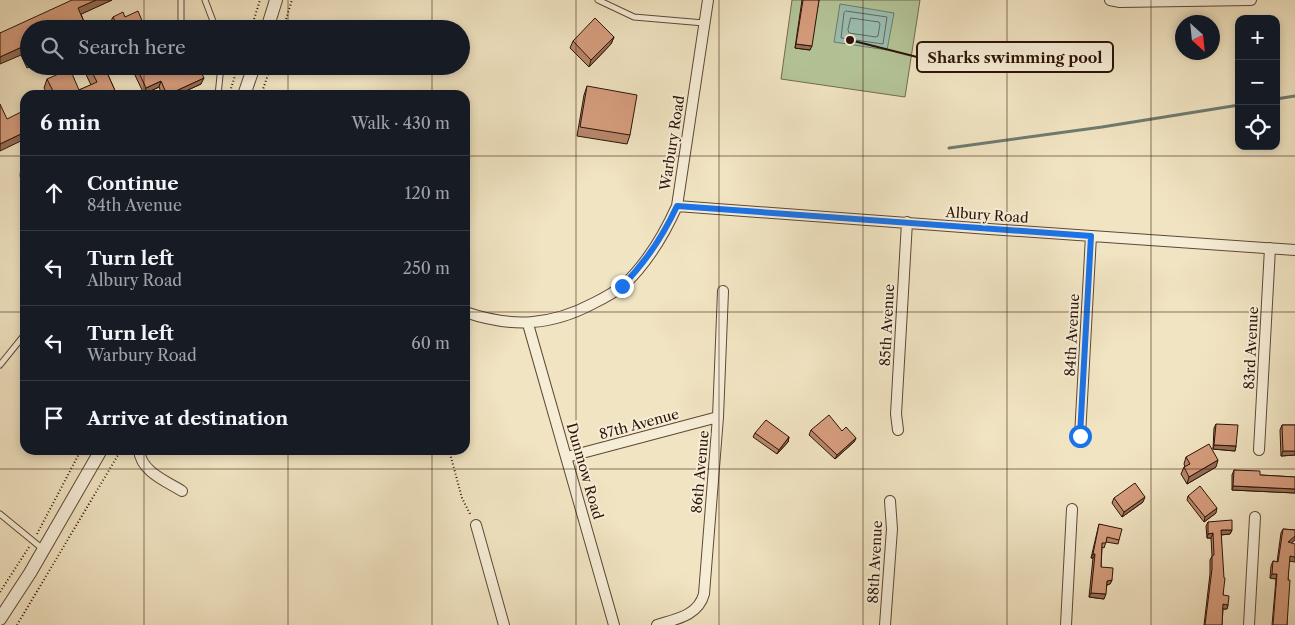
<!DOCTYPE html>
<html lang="en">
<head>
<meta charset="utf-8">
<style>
  :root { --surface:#171b24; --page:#20242c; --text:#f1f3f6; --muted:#9ea1a6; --line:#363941 }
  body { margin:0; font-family:"Libre Caslon Text",serif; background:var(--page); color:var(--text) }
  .controls { position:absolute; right:15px; top:15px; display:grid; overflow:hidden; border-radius:10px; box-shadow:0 2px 8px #0003 }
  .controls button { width:45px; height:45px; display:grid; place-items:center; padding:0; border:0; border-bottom:1px solid var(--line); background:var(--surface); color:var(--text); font:25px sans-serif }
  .compass { position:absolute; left:1175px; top:15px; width:45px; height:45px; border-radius:50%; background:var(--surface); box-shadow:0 2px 8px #0003; rotate:153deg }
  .stop { position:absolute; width:15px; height:15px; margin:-11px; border:4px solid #1a73e8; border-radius:50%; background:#fff }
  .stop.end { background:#1a73e8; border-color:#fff; box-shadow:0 1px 5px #0008 }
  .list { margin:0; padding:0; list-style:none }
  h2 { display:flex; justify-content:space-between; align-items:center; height:65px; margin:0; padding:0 20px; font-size:21px }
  h2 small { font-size:16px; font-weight:400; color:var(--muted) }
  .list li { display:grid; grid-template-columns:32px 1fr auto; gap:15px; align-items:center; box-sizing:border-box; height:75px; padding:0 20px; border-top:1px solid var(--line) }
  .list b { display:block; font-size:19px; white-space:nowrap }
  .list p { margin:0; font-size:16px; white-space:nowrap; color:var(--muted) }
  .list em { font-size:16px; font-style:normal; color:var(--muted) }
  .icon { flex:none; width:28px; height:28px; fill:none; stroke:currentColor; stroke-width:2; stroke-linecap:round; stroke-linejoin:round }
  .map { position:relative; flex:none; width:1295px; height:625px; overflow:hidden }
  .search { position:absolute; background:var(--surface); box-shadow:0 2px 8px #0003; left:20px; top:20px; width:450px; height:55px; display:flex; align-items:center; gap:12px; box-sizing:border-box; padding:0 18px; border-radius:28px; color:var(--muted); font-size:19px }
  .panel { position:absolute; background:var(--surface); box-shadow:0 2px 8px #0003; left:20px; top:90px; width:450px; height:365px; border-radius:15px }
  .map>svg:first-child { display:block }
  .green { fill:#b4c598; stroke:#706c50 }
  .water { fill:#9bbfb3; stroke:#6f7b6f }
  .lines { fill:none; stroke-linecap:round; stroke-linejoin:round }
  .shore { stroke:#646a5e; stroke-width:1 }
  .stream { stroke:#6f7b6f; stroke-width:3 }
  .service-casing { stroke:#5d4836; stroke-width:7 }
  .minor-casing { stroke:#5d4836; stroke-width:12 }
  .tertiary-casing { stroke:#5d4836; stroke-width:14 }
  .path { stroke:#2c1408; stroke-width:2; stroke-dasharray:1 2.5; stroke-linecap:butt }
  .service { stroke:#f6edd7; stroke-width:5 }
  .minor { stroke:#f6edd7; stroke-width:10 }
  .tertiary { stroke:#f6edd7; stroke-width:12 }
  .wall { fill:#b8876c; stroke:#2c1408 }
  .shaded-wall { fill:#966e58; stroke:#2c1408 }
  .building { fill:#d69d7e; stroke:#2c1408 }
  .route { stroke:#1a73e8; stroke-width:6 }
  .grid { fill:none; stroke:#2c1408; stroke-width:1; stroke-opacity:0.55 }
  .labels { text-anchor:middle; stroke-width:4; stroke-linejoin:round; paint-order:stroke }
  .street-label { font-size:14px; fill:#2c1408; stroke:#f6edd7 }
  .leader { fill:none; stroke:#2c1408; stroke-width:2 }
  .callout-dot { fill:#2c1408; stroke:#f6edd7; stroke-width:2 }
  .callout { fill:#f6edd7; stroke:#2c1408; stroke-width:2 }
  .callout-label { font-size:15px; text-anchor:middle; font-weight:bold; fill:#2c1408 }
</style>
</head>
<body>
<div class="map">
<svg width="1295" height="625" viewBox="0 0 1295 625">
  <rect width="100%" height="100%" fill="#f1e4c2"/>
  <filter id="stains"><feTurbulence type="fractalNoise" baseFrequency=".004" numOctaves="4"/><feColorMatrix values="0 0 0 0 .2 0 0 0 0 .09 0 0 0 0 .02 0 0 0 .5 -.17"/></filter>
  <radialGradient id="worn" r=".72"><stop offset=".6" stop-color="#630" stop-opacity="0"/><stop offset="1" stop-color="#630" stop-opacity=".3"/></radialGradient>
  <path class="green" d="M792 0H920L905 97 781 79Z"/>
  <path class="water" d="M840 4 894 13 887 50 834 42Z"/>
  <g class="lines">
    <path class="shore" d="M846 11 887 17 883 44 841 38 844 13Z
      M851 18 879 22 880 24 878 36 876 37 849 33 848 30Z"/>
    <path class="stream" d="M1276 99 1295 96
      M949 148 1102 127 1239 105"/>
    <g class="service-casing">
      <path id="service" d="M181 0V21
        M205 0 216 29
        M598 0 634 17 704 23
        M218 95 221 66
        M25 163 23 175 25 186
        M0 365 25 334
        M0 514 44 550"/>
    </g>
    <g class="minor-casing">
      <path id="minor" d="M1110 0 1120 2 1251 0
        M677 206 989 229 1295 250
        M465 312C512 328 551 326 594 303 604 298 615 292 624 285 647 263 664 235 677 206L708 0
        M528 324 614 625
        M898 430 896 414 907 222
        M1080 436 1091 236
        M139 450C141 472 166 481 182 491
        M1259 450 1270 248
        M567 457 718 417
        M476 525 504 625
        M657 625C676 619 698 616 704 594L718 417 723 291
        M885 625 892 529 890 501
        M1066 625 1072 509
        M1249 625 1255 517"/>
    </g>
    <g class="tertiary-casing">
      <path id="tertiary" d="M267 29 276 0
        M244 95 254 66
        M0 619 30 573 101 450"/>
    </g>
    <path class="path" d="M251 29 260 0
      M283 29 292 0
      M229 95 238 66
      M261 95 271 66
      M449 450 462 498 471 516
      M37 534 81 450
      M0 592 29 547
      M17 625 121 450"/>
    <use href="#service" class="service"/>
    <use href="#minor" class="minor"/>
    <use href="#tertiary" class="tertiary"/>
  </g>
  <path class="wall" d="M112 0 81 14 87 29H29V66H32L27 68 21 55 0 33Z
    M802 0H819L810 50 795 48Z
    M113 17H125L143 23 142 28 140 29H111V27L112 23 111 21Z
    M614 37 611 44 589 67 570 48 573 41Z
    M82 66H104L117 95H48L44 88 47 79 79 90 91 85Z
    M135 66H201L199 67 201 84 177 95H162L159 87 144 94 133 71Z
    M587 86 630 135 627 144 577 136 584 95Z
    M1216 424 1236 446 1235 451 1213 449 1214 428Z
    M1282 425H1295V455L1281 456 1280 430Z
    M811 430 842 431 856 438 854 442 835 459 809 435Z
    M755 433 789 437 788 442 777 454 753 437Z
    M1186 457 1216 467 1187 484 1181 474 1184 467H1185L1184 464Z
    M1234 470 1260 475 1295 477V493L1232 490V475Z
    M1188 496 1216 513 1204 522 1187 500Z
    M1114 498 1143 502 1122 517 1112 503Z
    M1208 522 1232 530 1230 534 1221 535 1223 595 1228 605 1227 609H1223L1222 625H1204L1210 574V560L1212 556 1211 538H1207L1206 526Z
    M1099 524 1119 540 1118 544 1106 542 1104 548 1102 547 1101 567 1112 580 1110 584 1107 585 1104 599 1089 597 1093 558H1091Z
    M1283 529 1295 530V540L1291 543 1289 561 1288 580 1287 625H1272L1276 579 1270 578 1271 566 1273 561 1277 562 1281 533Z"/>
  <path class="shaded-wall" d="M96 0H112L75 17 78 8Z
    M143 23 142 28 134 29V28Z
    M70 25 69 29H62Z
    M614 37 611 44 589 67 591 60Z
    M796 44 812 46 810 50 795 48Z
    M24 46 21 55 0 64V57Z
    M204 78 201 84 177 95H167Z
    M161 81 159 87 144 94 146 88Z
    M25 132V139L0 151V144Z
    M789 437 788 442 777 454 779 450Z
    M856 438 854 442 835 459 837 455Z
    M1214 445 1236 446 1235 451 1213 449Z
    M1283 451H1295V455L1281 456Z
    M1218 460 1216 467 1187 484 1189 477Z
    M1233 486 1295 489V493L1232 490Z
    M1145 497 1143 502 1122 517 1124 512Z
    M1217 508 1216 513 1204 522 1205 517Z
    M1221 530H1232L1230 534 1219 535Z
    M1213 533 1211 538H1207L1208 534Z
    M1295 536V540L1286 547 1288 542Z
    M1093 554H1095L1093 558H1091Z
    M1290 556 1295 557V562L1288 561Z
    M1272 574H1277L1276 579 1270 578Z
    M1112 580 1110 584 1106 585 1107 581Z
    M1091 593 1106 594 1104 599 1089 597Z
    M1223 604 1228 605 1227 609H1222Z"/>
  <path class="building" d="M72 0H96L78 8 87 29H72L70 25 62 29H29V57L24 46 0 57V33Z
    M803 0H819L812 46 796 44Z
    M138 11 143 23 134 28 135 29H115L112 23 115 21 113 17 123 12 125 17Z
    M595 18 614 37 591 60 573 41Z
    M89 66H104L117 95H55L47 79 70 69 79 90 97 82Z
    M136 66H198L204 78 167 95 161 81 146 88Z
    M587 86 637 95 630 135 580 127Z
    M0 104 7 119 25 110V132L0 144Z
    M829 415 842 431 846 427 856 438 837 455 811 430Z
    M766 420 789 437 779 450 755 433Z
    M1216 424 1238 425 1236 446 1214 445Z
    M1282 425H1295V451H1283Z
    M1209 444 1218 460 1189 477 1184 467 1190 464 1186 457Z
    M1234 470 1260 471V475L1295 477V489L1233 486Z
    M1135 483 1145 497 1124 512 1114 498Z
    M1200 486 1217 508 1205 517 1188 496Z
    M1232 520V530H1221L1224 578H1225L1223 595 1229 596 1228 605 1223 604 1222 625H1205L1212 569V556L1214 555 1213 533 1208 534V522Z
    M1099 524 1122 529 1119 540 1107 537 1106 543H1102L1101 567 1113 568 1112 580 1107 581 1106 594 1091 593 1095 554H1093Z
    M1283 529 1295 530V536L1288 542 1295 544V557L1290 556 1288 580H1290L1287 625H1273L1277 574H1272L1273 561 1278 562Z"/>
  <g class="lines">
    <path class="route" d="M622 286C646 262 663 236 677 206L1091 236 1080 436"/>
  </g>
  <path class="grid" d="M144 0V29M288 0V29M432 0V29M576 0V625M719 0V625M863 0V625M1007 0V625M1151 0V625M144 66V95M288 66V95M432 66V95M0 156H25M465 156H1295M0 312H25M465 312H1295M144 450V625M288 450V625M432 450V625M0 469H1295"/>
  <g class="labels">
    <g class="street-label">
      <text transform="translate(672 143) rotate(-81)" y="5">Warbury Road</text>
      <text transform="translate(987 215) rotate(4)" y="5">Albury Road</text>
      <text transform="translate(887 325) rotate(-87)" y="5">85th Avenue</text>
      <text transform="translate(1072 335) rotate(-87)" y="5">84th Avenue</text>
      <text transform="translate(1251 348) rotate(-87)" y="5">83rd Avenue</text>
      <text transform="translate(639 424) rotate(-15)" y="5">87th Avenue</text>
      <text transform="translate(585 471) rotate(74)" y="5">Dunmow Road</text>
      <text transform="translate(700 472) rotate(-85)" y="5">86th Avenue</text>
      <text transform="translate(875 562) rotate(-87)" y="5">88th Avenue</text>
    </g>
  </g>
  <path class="leader" d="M850 40L917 57"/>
  <circle class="callout-dot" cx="850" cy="40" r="5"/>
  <rect class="callout" x="917" y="42" width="196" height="30" rx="5"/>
  <g class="callout-label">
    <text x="1015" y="63">Sharks swimming pool</text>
  </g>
  <rect width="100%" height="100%" filter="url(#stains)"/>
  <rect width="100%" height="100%" fill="url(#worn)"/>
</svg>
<div class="controls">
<button>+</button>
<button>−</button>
<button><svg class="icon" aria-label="locate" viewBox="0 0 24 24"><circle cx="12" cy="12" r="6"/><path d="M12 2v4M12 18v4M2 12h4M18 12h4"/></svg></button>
</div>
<svg class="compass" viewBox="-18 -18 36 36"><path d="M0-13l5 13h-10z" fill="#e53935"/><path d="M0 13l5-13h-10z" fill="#9ea1a6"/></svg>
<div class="stop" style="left:1080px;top:436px"></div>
<div class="stop end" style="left:622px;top:286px"></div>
<div class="search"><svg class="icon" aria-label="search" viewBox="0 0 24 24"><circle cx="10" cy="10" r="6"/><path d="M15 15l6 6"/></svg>Search here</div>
<section class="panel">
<h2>6 min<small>Walk · 430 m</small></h2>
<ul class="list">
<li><svg class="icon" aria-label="ahead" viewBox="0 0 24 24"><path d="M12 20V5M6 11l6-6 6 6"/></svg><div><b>Continue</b><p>84th Avenue</p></div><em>120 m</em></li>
<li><svg class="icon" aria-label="left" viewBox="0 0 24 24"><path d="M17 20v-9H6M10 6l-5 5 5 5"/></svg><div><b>Turn left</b><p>Albury Road</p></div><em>250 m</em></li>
<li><svg class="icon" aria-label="left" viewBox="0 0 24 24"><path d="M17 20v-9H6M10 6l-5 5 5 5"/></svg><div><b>Turn left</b><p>Warbury Road</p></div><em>60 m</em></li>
<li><svg class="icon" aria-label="arrive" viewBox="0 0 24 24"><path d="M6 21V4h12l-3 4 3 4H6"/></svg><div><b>Arrive at destination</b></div></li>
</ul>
</section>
</div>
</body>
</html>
